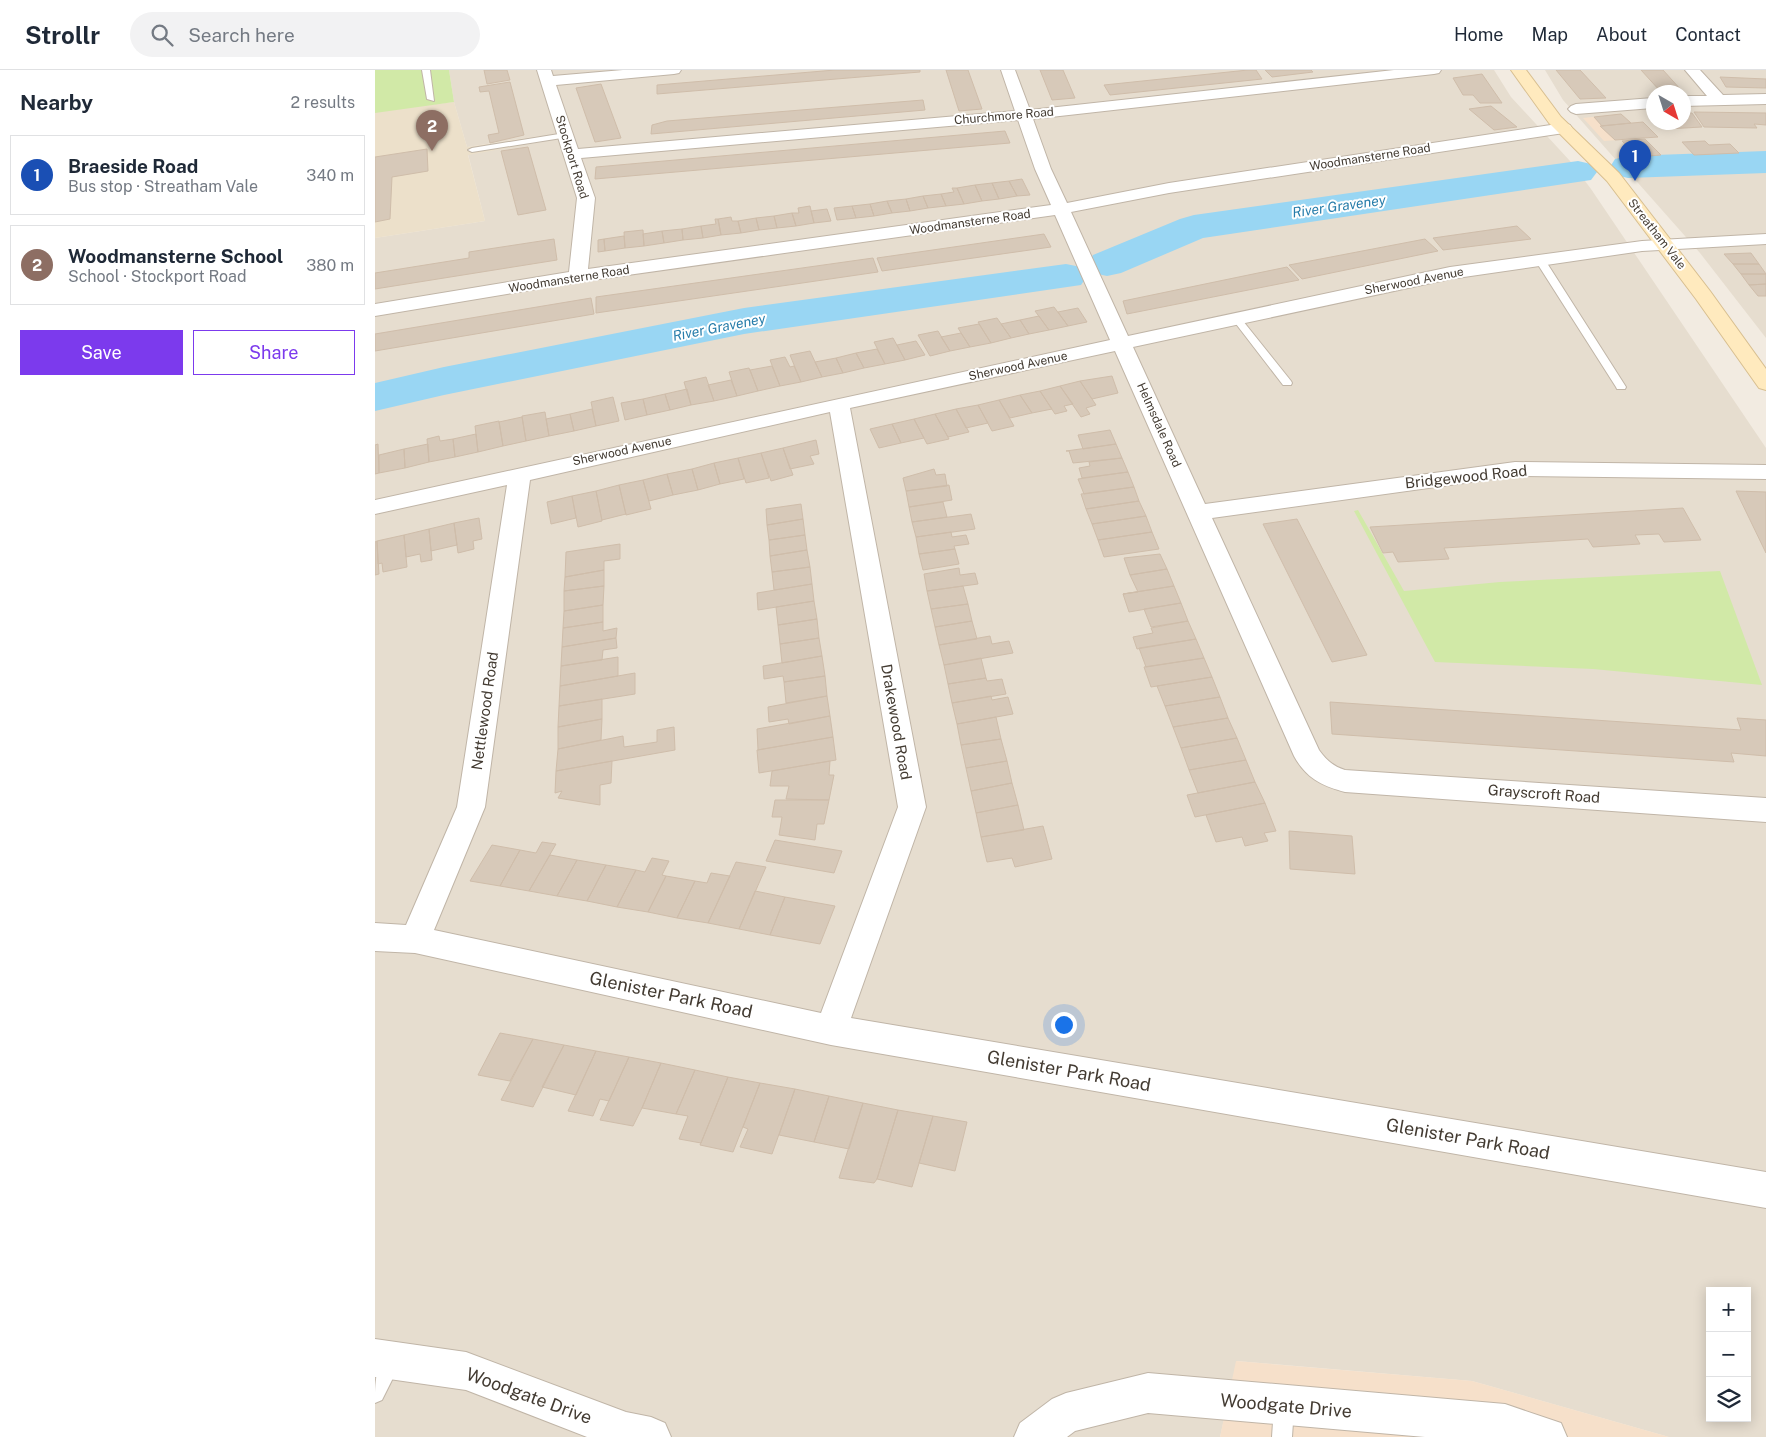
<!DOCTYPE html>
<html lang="en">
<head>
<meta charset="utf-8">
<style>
  :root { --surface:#fff; --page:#f2f2f3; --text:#1f2937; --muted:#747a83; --line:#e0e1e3; --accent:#7c3aed }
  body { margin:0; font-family:"Public Sans",sans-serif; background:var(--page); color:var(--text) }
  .controls { position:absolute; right:15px; bottom:15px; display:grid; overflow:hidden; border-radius:0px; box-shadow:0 2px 12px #0003 }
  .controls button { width:45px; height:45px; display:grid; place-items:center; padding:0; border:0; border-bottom:1px solid var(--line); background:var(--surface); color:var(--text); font:25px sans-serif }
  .compass { position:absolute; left:1271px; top:15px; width:45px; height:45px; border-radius:50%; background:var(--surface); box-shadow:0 2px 12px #0003; rotate:141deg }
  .you { position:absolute; left:688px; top:954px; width:18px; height:18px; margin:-12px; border:4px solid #fff; border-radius:50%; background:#1a73e8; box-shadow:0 0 0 8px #1a73e833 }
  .badge { display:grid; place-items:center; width:32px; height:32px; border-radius:50%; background:var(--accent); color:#fff; font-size:16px; font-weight:700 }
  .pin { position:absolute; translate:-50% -41px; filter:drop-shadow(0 1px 2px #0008) }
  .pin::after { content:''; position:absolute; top:26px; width:18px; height:15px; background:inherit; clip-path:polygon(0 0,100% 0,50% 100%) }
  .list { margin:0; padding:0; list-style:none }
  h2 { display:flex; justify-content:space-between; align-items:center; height:65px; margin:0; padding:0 20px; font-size:21px }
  h2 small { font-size:16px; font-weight:400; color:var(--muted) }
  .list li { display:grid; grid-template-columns:32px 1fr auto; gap:15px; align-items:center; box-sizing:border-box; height:80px; margin:0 10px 10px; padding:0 10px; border:1px solid var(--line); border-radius:0px }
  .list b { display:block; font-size:19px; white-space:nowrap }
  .list p { margin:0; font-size:16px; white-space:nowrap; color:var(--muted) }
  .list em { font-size:16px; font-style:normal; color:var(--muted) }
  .actions { display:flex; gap:10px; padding:15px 20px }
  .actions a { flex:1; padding:11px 0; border:1px solid var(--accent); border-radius:0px; text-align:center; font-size:18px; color:var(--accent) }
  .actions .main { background:var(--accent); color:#fff }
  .icon { flex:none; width:28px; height:28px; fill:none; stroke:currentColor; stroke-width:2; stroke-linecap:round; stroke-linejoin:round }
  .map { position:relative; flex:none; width:1391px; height:1367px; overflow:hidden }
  header { display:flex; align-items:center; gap:30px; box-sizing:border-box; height:70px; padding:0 25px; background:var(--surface); border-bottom:1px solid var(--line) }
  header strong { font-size:24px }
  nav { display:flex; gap:28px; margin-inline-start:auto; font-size:18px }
  .search { width:350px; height:45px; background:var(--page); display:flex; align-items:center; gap:12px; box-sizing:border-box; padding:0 18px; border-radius:28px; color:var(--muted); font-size:19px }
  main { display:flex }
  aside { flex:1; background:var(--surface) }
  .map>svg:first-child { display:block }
  .residential { fill:#e6ddcf; fill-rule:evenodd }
  .commercial { fill:#f6e0ca }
  .education { fill:#ece0ca }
  .green { fill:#d1e9a7 }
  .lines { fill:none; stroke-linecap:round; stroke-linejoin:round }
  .river { fill:#99d6f3; fill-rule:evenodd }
  .building { fill:#d7c9b9; stroke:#cfbdaa }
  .lane-casing { stroke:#c0b5a7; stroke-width:2 }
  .street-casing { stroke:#c0b5a7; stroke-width:2 }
  .secondary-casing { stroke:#d8bf90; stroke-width:2 }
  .lane { fill:#fff; fill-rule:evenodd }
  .street { fill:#fff; fill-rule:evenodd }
  .secondary { fill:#ffeabe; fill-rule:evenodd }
  .labels { text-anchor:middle; stroke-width:4; stroke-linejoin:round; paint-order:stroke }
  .far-street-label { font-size:12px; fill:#433b32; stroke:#fff }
  .far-water-label { font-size:14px; font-style:italic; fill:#277daa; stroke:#fff }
  .street-label { font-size:15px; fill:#433b32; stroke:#fff }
  .near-street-label { font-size:18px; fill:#433b32; stroke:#fff }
</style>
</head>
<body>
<header>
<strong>Strollr</strong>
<div class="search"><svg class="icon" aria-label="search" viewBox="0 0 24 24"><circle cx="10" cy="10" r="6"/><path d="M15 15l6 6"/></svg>Search here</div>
<nav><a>Home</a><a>Map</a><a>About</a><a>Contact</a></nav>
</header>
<main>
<aside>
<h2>Nearby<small>2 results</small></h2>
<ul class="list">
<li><span class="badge" style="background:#1a4fb4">1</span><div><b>Braeside Road</b><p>Bus stop · Streatham Vale</p></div><em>340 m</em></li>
<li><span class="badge" style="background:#8d6e63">2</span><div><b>Woodmansterne School</b><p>School · Stockport Road</p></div><em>380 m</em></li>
</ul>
<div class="actions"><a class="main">Save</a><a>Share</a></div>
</aside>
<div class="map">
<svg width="1391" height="1367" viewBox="0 0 1391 1367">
  <rect width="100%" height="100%" fill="#f2ebe1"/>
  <path class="residential" d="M74 0H1119L1136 27 1195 91 1216 119 1391 378V1367H1294L1097 1311 862 1291 845 1367H0V168L110 151 93 84 166 72 165 66 92 77 79 32ZM1335 1221H1372V1348H1335Z
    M1170 0H1391V87L1241 90 1188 30ZM1278 22H1308V52H1278Z
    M1391 100V268L1325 183 1256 105Z"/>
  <path class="commercial" d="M1246 44 1256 53 1268 52 1283 67 1229 71 1208 48Z
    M861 1291 1097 1311 1294 1367H845Z"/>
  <path class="education" d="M79 32 92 77 165 66 166 72 93 85 110 151 0 168V41Z"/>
  <path class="green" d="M0 0H74L79 32 0 43Z
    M983 440 1029 521 1125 512 1345 501 1387 615 1218 599 1060 592 979 441Z"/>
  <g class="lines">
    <path class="river" d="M1391 81V103L1253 108 1240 105 1235 97 1240 89 1253 86Z
      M1203 91 1216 94 1222 102 1216 110 828 168 746 203 732 206 718 203 712 194 718 185 805 149 819 145Z
      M691 194 706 197 712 206 706 215 369 264 69 325 0 341V313L69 297 369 238Z"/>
  </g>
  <path class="building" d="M109 0H132L135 10 112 14Z
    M460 0H545V2L282 24V15Z
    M571 0H593L607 39 584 41Z
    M665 0H688L700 28 677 30Z
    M873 0H881L887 9 735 25 729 15Z
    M890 0H936L938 2 897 7Z
    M1181 0H1205L1231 28 1205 29Z
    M1266 0H1288L1307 21 1286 22Z
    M1107 4 1127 33H1105L1098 25H1088L1078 8Z
    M1345 7 1391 9V18L1351 17Z
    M135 12 149 65 115 73 113 65 124 63 114 21 105 22 104 17Z
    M226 14 246 68 220 72 201 18Z
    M548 30 550 40 276 64 277 55 292 51Z
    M1116 36 1142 57 1119 60 1094 39Z
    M1319 42 1391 43V55L1379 54 1382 58 1329 57Z
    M1308 43H1317L1327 57 1291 59 1283 52H1308Z
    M1246 44 1256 53 1227 56 1219 47Z
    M1268 52 1283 67 1240 70 1225 56Z
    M630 61 635 73 220 109 221 97Z
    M1270 69 1286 85 1263 87 1247 71Z
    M1330 71 1334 75 1355 74 1364 83 1319 85 1307 72Z
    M153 77 171 140 143 145 126 81Z
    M52 79 53 101 17 107 15 149 0 152V87Z
    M647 109 655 125 642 126 634 111Z
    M634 111 642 126 624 129 617 113Z
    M617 113 624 129 607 131 600 115Z
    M600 115 607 131 589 134 582 118Z
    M577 118H582L589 134 571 136 566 124 579 122Z
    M566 124 571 136 553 138 548 126Z
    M548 126 553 138 535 141 531 129Z
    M531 129 535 141 517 143 512 131Z
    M512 131 517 143 499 146 495 134Z
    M495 134 499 146 481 148 477 136Z
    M435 136 439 153 421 156 417 143H424L423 138Z
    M477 136 481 148 462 150 459 138Z
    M452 139 456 151 439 153 436 141Z
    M417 143 421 156 402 158 399 146Z
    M399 146 402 158 384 160 381 148Z
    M356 147 357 151H363L366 163 346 165 343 149Z
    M381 148 384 160 366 163 363 151Z
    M340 149H343L346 165 328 168 326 156 341 154Z
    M326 156 328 168 308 170 307 159Z
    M1142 156 1156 169 1068 180 1058 168Z
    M307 159 308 170 289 173 287 161Z
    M268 160 269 176 250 178 249 162Z
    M287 161 289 173 269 176 268 164Z
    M669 164 676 177 507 201 502 188Z
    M249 166 250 178 230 181 229 169Z
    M179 169 182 190 0 219V203L94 188V182Z
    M229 169 230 181 223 182V170Z
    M1050 169 1063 181 927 209 914 195Z
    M1376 183 1384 194H1358L1349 184Z
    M498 188 503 202 221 243V227Z
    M1358 194H1384L1391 204H1366Z
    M912 197 924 210 752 244 748 231Z
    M1366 204H1391V214L1374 215Z
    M1391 214V226H1383L1374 215Z
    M216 228 219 244 0 281V264Z
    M679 237 693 256 674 260 660 241Z
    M703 238 712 252 693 256 683 242Z
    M664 246 674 260 654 264 645 250Z
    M622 248 636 268 616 273 603 252Z
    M645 250 654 264 636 268 626 254Z
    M604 254 616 273 595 277 583 258Z
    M563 261 575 281 555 286 543 265Z
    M586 263 595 277 575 281 566 267Z
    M518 268 530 290 510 294 499 272Z
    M541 271 550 285 530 290 522 275Z
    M502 279 510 294 489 298 481 283Z
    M435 281 447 307 426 312 415 285Z
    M481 283 489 298 468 303 461 288Z
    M410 287 415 297 419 296 426 312 405 316 395 290Z
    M461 288 468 303 447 307 440 292Z
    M397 296 405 316 383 321 375 300Z
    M374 298 383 321 362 326 354 302Z
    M737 306 743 323 717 329 705 311Z
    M331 307 339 331 316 335 309 312Z
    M356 310 362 326 339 331 333 315Z
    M705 311 721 335 711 338 715 344 706 347 685 316Z
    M685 316 698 334 689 336 692 341 680 344 665 321Z
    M312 319 316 335 295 340 290 324Z
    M665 321 677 339 657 343 645 325Z
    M290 324 295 340 272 345 268 329Z
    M645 325 657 343 635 348 624 330Z
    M238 327 244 351 221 356 216 332Z
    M268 329 272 345 250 350 246 333Z
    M624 330 639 356 617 361 603 335Z
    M603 335 613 353 591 358 581 339Z
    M217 339 221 356 199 361 195 344Z
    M581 339 594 362 573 367 560 344Z
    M170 342 174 366 151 371 147 346Z
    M195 344 199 361 174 366 171 349Z
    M560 344 574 369 552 374 539 349Z
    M147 347 151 371 128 376 124 352Z
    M539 349 549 368 526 373 517 354Z
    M124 351 128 376 103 382 100 356Z
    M517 354 526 373 504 378 495 359Z
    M735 360 741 374 708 379 703 365Z
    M101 364 103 382 80 387 78 369Z
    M64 366 65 371 78 369 80 387 54 392 52 369Z
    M441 370 444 384 435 386 439 394 415 399 408 378Z
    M3 374 4 403 0 404V375Z
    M53 374 54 392 30 398 29 379Z
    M741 374 747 388 698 393 694 381H691Z
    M408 378 418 405 396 411 386 383Z
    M29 379 30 398 4 403V385Z
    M386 383 394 408 371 413 363 388Z
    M363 388 369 409 345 414 339 393Z
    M747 388 753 402 707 408 704 398 715 396 714 392Z
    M339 393 345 414 323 420 317 399Z
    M317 399 323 420 298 425 292 404Z
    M559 399 561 405 570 404 572 416 531 421 528 408Z
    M753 402 759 417 709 424 703 409Z
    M292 404 298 425 274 431 268 410Z
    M268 410 276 439 251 445 244 415Z
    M244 415 251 444 227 450 221 421Z
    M574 415 577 430 534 437 531 421Z
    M759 417 764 431 711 439 706 424Z
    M221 421 227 451 203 457 197 426Z
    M1361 421 1391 422V483Z
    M197 426 201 448 176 454 172 432Z
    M764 431 771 446 717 454 711 439Z
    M568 432 572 447 537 452 534 437Z
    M426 434 428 449 392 455 391 439Z
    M1308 438 1326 470 1289 472 1284 464 1260 465 1265 474 1218 477 1213 469 1069 478 1074 489 1023 492 1018 482 1008 483 995 457Z
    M596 444 600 459 541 467 537 452Z
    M771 446 777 462 723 470 717 454Z
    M104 448 107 469 98 471 99 479 83 483 79 453Z
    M428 449 430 465 394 470 392 455Z
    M922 449 992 585 957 592 888 454Z
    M79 453 82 475 56 481 54 459Z
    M54 459 57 490 46 492 45 484 31 487 29 465Z
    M576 462 577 467 591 465 594 474 579 476 580 479 544 484 541 467Z
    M777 462 784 479 729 487 723 470Z
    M29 465 32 497 8 502 7 493 3 494 2 471Z
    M430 465 432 480 395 486 394 470Z
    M2 471 4 504 0 505V472Z
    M245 474V489L229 491V500L190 507 191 482Z
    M580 479 584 494 548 500 544 484Z
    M432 480 435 497 397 502 395 486Z
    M785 484 792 499 755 505 749 488Z
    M435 497 437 514 399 520 397 502Z
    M584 498 585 505 600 503 603 514 552 521 549 504Z
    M792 499 799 516 748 524 763 522 755 505Z
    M229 500V516L189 521 190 507Z
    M437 514 439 531 383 540 382 523Z
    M229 516 228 535 189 541V521Z
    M588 516 593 534 556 539 552 521Z
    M799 516 806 533 754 542 748 524Z
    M439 531 442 549 403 555 401 537Z
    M806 533 813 551 776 557 769 539Z
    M593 534 597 551 560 557 556 539Z
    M228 535V552L188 558 189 541Z
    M442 549 444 568 405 574 403 555Z
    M597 551 602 569 564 575 560 557Z
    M813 551 821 569 762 579 758 567 778 563 776 558Z
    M228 552V561L242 558 241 568 187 577 188 558Z
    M615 566 617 574 634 571 638 583 569 595 564 575Z
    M241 568 242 578 228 580 227 590 186 596 187 577Z
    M444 568 447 586 407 593 405 574Z
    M821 569 829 588 771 597 764 578Z
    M447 586 450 606 409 612 408 606 389 609 388 596Z
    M243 587V606L185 616 186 596Z
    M606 588 611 608 573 614 569 595Z
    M829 588 837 607 776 617 769 597Z
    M260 603V624L184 636 185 616Z
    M450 606 452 626 411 633 409 612Z
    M837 607 845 627 790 636 782 616Z
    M611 608 612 611 627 609 631 624 577 633 573 614Z
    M452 626 455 646 414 654 413 649 394 652 393 637Z
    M616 626 617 630 633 627 638 644 582 654 577 633Z
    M845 627 853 648 798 657 790 636Z
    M227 629V649L183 657 184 636Z
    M955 632 1366 660 1362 648 1391 650V686L1356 683 1359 692 957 664Z
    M455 646 458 667 383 680 382 659Z
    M621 647 626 669 586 675 582 654Z
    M853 648 862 668 806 678 798 657Z
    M227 649 226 670 183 679V657Z
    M299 657 300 680 181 701 183 679 248 666 249 677 282 672V660Z
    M458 667 461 690 384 703 382 680Z
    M862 668 871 690 814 700 806 678Z
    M626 669 632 691 591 698 586 675Z
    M871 690 880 712 823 723 814 700Z
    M237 691 236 713 225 715V735L183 728 187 721 180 723 181 701Z
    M455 691 454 705H459L454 730 411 729 414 716H395L397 701Z
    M632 691 637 713 596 721 591 698Z
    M880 712 890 733 820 747 812 725Z
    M637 713 643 735 601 743 596 721Z
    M400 730H454L449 754H442L440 770 404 765 407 747H397Z
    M890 733 901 761 889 763 893 771 870 776 867 767 841 772 831 745Z
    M643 735 649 760 606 767 601 743Z
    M668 756 677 789 640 797 637 788 612 792 606 767Z
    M914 761 977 766 980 804 915 799Z
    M400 770 467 781 459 803 391 791Z
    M167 772 181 774 154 821 125 816 145 780 161 783Z
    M117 775 145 780 125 816 95 811Z
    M175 785 202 790 182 826 154 821Z
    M277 788 294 791 287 805 291 806 273 842 242 837 261 800 270 802Z
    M202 790 231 795 212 831 182 826Z
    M361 792 391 797 364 859 333 853Z
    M231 795 261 800 242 837 212 831Z
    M336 803 355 806 333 853 302 848 320 811 332 813Z
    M291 806 320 811 302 848 273 842Z
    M380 821 410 827 395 865 364 859Z
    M410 827 460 836 445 874 395 865Z
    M125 963 158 969 135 1011 103 1005Z
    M158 969 189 975 158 1037 126 1030Z
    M189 975 221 981 201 1025 167 1017Z
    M221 981 254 987 234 1031 225 1029 218 1046 193 1041Z
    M254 987 286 993 267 1038 258 1056 225 1050Z
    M286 993 320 1000 301 1044 267 1038Z
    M320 1000 353 1007 326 1073 304 1069 313 1046 301 1044Z
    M353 1007 385 1013 358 1082 325 1075Z
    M385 1013 420 1019 397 1084 365 1077 373 1059 368 1057Z
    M420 1019 454 1026 439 1072 404 1065Z
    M454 1026 488 1033 474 1079 439 1072Z
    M488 1033 523 1040 502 1109 499 1113 464 1108Z
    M523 1040 558 1046 537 1117 502 1109Z
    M558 1046 592 1052 580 1101 544 1093Z"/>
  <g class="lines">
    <g class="lane-casing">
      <path id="lane" d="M47 0H55L59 31 52 29Z
        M190 63 194 65 193 67 97 82 93 80 97 78Z
        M1165 187 1170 190 1251 317 1250 319H1242L1241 317 1160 190Z
        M861 245 864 246 916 311 917 313 916 315H908L858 250 856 248Z
        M16 1282 23 1285 26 1292 7 1330 0 1333C0 1315 0 1290 16 1282Z
        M909 1327 916 1330 919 1337 917 1367H897L899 1337 902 1330Z"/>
    </g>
    <g class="street-casing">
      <path id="street" d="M162 0H176L178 6 248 0H306L304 3 299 4 181 15 203 79 640 41 626 0H640L655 40 1019 0H1066L1064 3 1059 4 658 49 676 99 692 133 794 113 1189 53 1195 55 1197 58 1195 61 1189 63 794 123 696 142 753 266 1075 197 1267 171 1391 164V174L1267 181 1075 209 758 277 830 434 1140 392 1391 395V409L1140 406 837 448 944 680C951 690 959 697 970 700L1391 728V752L970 722C947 716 931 708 919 686L740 281 475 338 551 737 476 948 1391 1102V1138L456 975 40 883 0 881V853L31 855 82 737 132 415 0 444V430L735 270 680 145 203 212 0 246V234L194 202 202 128ZM643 50 660 99 676 135 213 199 220 128 206 88ZM455 342 523 737 446 943 59 860 110 737 155 410Z
        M1310 0H1325L1348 25 1391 24V34L1308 36V26H1332Z
        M1278 28V38L1201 44 1196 42 1193 39 1196 36 1201 34Z
        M0 1269 91 1282 251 1342 276 1347 290 1353 296 1367H212L91 1320 0 1307Z
        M773 1303 1130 1334 1186 1353 1192 1367H1050L773 1343 700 1361 692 1367H639L645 1353 677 1329 691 1323Z"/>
    </g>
    <g class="secondary-casing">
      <path id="secondary" d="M1136 0H1151L1186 47 1244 103 1335 221 1391 299V320L1384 318 1321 229 1232 111 1174 53Z"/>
    </g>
    <use href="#lane" class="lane"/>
    <use href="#street" class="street"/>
    <use href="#secondary" class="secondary"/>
  </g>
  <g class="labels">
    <g class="far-street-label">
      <text transform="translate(629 46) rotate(-5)" y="4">Churchmore Road</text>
      <text transform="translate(197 87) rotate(73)" y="4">Stockport Road</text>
      <text transform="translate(995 87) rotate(-9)" y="4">Woodmansterne Road</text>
      <text transform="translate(595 152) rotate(-8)" y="4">Woodmansterne Road</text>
      <text transform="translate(1282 164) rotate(52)" y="4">Streatham Vale</text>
      <text transform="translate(194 209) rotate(-9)" y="4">Woodmansterne Road</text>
      <text transform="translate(1039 211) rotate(-11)" y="4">Sherwood Avenue</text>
      <text transform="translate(643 296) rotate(-12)" y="4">Sherwood Avenue</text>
      <text transform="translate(784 355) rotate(66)" y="4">Helmsdale Road</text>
      <text transform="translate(247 381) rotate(-12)" y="4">Sherwood Avenue</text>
    </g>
    <g class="far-water-label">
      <text transform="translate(964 136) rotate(-8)" y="5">River Graveney</text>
      <text transform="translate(344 257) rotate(-11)" y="5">River Graveney</text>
    </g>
    <g class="street-label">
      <text transform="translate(1091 407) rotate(-6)" y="5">Bridgewood Road</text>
      <text transform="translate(110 641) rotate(-82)" y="5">Nettlewood Road</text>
      <text transform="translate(521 652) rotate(80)" y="5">Drakewood Road</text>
      <text transform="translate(1169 724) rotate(4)" y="5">Grayscroft Road</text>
    </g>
    <g class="near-street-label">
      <text transform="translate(296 925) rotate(12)" y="6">Glenister Park Road</text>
      <text transform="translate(694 1001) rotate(10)" y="6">Glenister Park Road</text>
      <text transform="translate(1093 1069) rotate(10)" y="6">Glenister Park Road</text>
      <text transform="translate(154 1326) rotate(20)" y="6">Woodgate Drive</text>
      <text transform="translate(911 1336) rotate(5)" y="6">Woodgate Drive</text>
    </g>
  </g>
</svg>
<div class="controls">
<button>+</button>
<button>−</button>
<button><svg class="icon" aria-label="layers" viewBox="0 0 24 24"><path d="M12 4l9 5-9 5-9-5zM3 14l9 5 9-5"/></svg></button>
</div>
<svg class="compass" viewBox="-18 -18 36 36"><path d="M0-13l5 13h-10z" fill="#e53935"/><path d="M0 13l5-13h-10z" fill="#747a83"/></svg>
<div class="you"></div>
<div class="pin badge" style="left:1260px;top:111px;background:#1a4fb4">1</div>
<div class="pin badge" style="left:57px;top:81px;background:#8d6e63">2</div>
</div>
</main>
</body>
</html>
